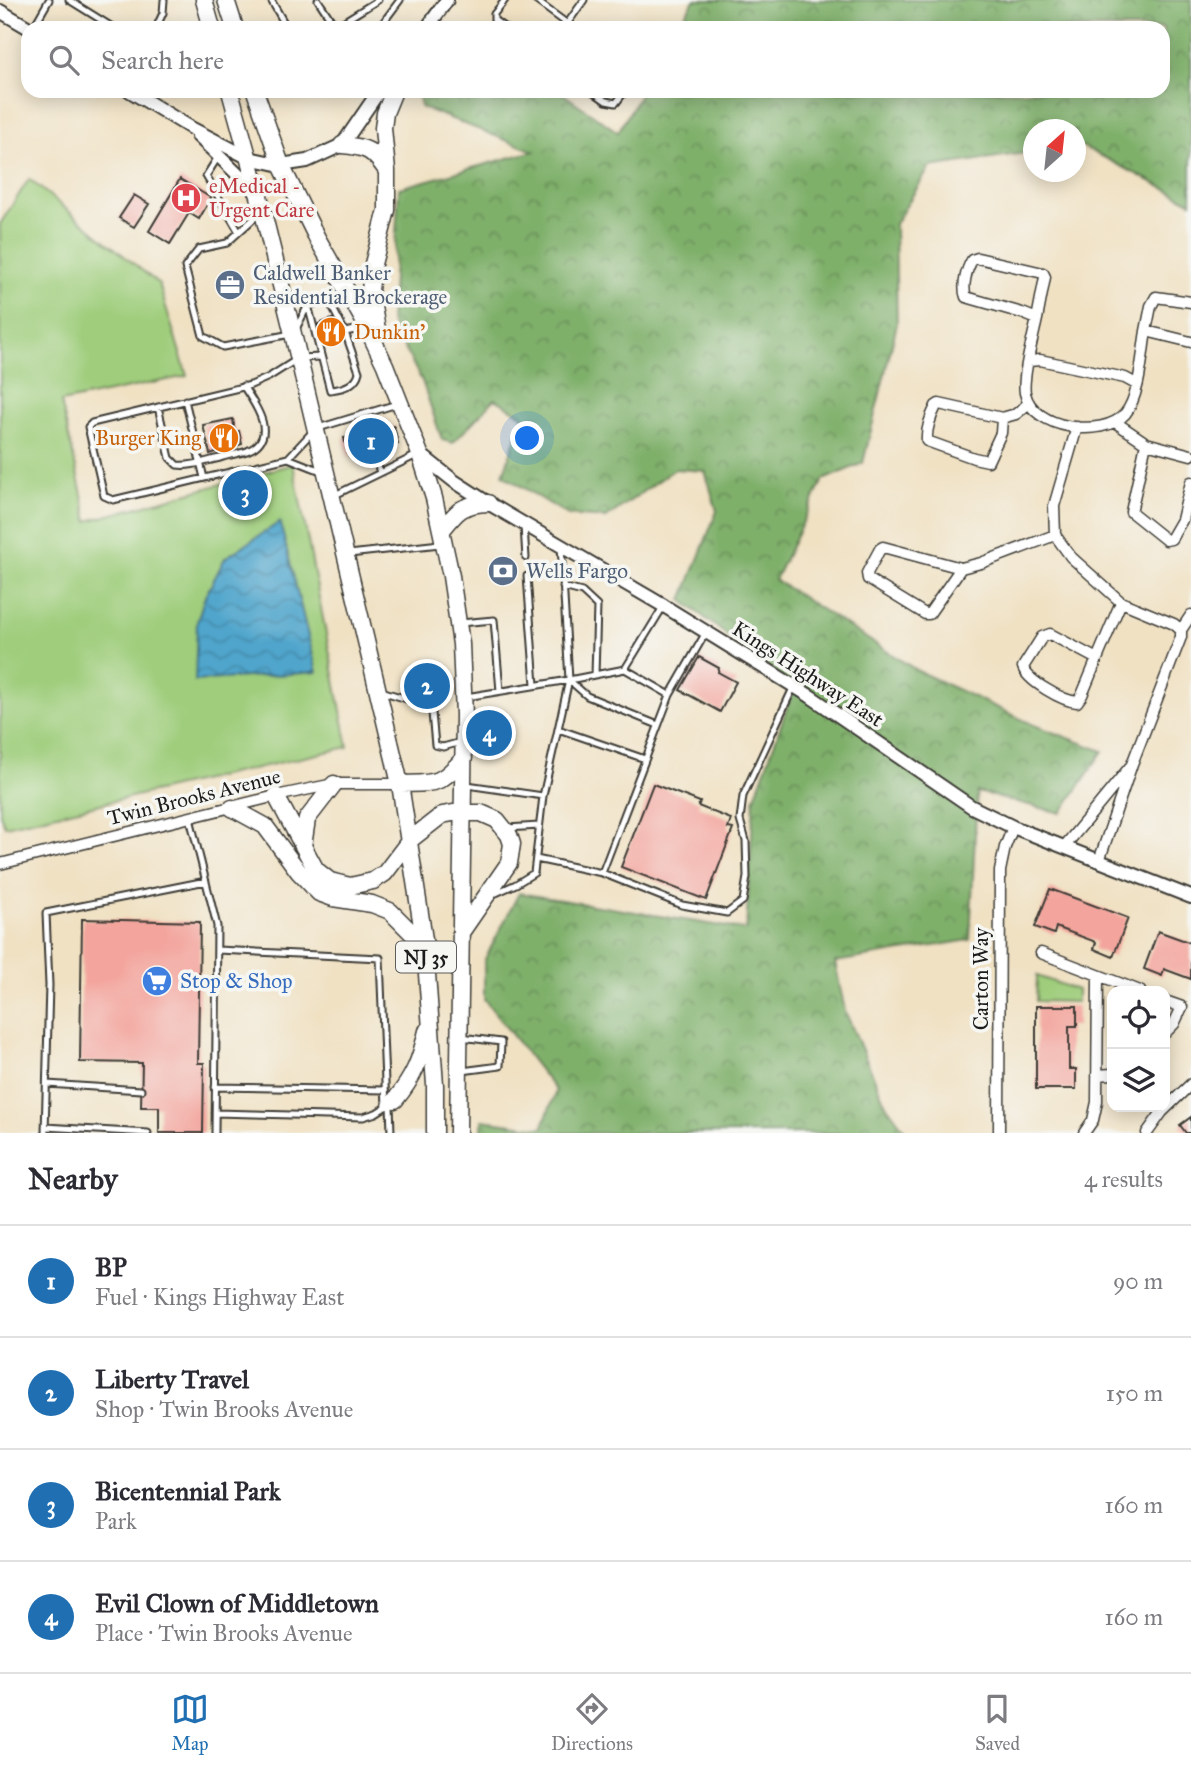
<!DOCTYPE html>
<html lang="en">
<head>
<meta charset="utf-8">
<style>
  :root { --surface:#fff; --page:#f7f7f7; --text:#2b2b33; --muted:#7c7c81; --line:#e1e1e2; --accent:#1f6fb2 }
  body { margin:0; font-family:"IM FELL Great Primer",serif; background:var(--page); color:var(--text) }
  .controls { position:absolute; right:21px; bottom:21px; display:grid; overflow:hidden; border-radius:14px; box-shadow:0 4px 18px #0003 }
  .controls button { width:63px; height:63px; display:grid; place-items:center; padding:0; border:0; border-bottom:2px solid var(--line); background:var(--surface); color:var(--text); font:35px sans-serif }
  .compass { position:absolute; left:1023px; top:119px; width:63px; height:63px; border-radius:50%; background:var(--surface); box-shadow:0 4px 18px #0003; rotate:27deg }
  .you { position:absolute; left:528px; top:439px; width:24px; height:24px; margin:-18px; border:5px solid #fff; border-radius:50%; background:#1a73e8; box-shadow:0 0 0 10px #1a73e833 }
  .badge { display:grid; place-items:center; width:46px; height:46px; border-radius:50%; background:var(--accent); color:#fff; font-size:23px; font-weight:700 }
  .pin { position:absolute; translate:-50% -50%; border:4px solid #fff; box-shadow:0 2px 7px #0006 }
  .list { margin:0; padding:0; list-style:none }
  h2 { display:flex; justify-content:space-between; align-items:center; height:91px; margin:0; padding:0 28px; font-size:30px }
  h2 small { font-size:23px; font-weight:400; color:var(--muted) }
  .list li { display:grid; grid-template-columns:46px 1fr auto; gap:21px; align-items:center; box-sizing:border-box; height:112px; padding:0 28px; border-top:2px solid var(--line) }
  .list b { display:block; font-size:26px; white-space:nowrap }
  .list p { margin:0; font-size:23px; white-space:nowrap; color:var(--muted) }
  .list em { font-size:23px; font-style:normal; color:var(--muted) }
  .icon { flex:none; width:38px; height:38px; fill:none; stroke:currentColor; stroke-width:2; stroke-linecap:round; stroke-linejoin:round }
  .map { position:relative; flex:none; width:1191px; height:1133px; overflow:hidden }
  .search { position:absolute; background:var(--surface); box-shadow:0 4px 18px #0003; left:21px; right:21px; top:21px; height:77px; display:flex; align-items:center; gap:18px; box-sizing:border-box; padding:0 24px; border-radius:21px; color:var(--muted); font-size:26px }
  .sheet { height:539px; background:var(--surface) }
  nav { display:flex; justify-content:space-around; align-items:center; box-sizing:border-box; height:98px; border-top:2px solid var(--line); background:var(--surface); font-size:19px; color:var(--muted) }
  nav a { display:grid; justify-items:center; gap:4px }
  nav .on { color:var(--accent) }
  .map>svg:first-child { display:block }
  .forest { fill:url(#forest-crowns); stroke:#4e6644; stroke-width:2 }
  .park { fill:#9fcd7b; stroke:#5e744c; stroke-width:2 }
  .water { fill:url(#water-waves); stroke:#366074; stroke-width:2 }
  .building { fill:#f3a59d }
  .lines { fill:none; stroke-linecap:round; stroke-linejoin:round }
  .service-casing { stroke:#3c3a35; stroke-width:9 }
  .minor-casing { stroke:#3c3a35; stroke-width:13 }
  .tertiary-casing { stroke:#3c3a35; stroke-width:16 }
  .trunk-casing { stroke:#3c3a35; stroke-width:19 }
  .service { stroke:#fff; stroke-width:5 }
  .minor { stroke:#fff; stroke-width:10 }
  .tertiary { stroke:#fff; stroke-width:12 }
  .trunk { stroke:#fff; stroke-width:16 }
  .labels { text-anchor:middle; stroke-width:7; stroke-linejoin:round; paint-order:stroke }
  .shield { fill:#f6f6f2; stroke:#5d5d5c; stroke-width:2 }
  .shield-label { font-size:19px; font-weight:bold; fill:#1c1c1c }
  .health-label { font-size:21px; fill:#be3a42; stroke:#f6f6f2; text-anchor:start }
  .service-label { font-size:21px; fill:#4e5e75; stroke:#f6f6f2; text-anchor:start }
  .food-label { font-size:21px; fill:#c56008; stroke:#f6f6f2; text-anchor:start }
  .street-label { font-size:21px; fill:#1c1c1c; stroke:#f6f6f2 }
  .shop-label { font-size:21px; fill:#366cbe; stroke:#f6f6f2; text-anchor:start }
</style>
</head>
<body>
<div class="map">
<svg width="1191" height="1133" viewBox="0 0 1191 1133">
  <defs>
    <pattern id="forest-crowns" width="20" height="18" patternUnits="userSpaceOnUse" patternTransform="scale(1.75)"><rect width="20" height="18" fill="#7fb06b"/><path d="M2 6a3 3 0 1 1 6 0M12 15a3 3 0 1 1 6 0" fill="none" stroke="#678e57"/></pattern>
    <pattern id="water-waves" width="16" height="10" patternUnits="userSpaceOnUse" patternTransform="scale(1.75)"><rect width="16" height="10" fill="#50a5cc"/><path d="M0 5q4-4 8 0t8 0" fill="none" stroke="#4286a5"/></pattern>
  </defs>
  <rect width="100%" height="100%" fill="#f6f6f2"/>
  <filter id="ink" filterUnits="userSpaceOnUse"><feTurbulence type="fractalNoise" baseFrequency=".0143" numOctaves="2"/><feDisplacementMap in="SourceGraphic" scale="14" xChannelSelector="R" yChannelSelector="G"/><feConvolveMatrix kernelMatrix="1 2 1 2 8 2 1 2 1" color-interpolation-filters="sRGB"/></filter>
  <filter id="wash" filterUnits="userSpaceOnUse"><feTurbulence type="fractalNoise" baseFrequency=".00686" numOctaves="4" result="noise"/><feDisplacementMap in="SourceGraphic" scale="28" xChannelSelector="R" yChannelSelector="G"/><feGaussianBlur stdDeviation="1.57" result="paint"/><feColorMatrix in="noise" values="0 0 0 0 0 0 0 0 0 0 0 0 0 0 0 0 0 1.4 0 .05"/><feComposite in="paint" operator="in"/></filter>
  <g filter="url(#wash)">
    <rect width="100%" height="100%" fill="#f0e1c3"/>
    <path class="forest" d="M694 0H1191V202L1082 146H1076V130H1034L1033 152 930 167 895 224 897 324 863 463 823 480 775 580 918 671 1034 725 1103 751 1061 813 977 792 970 940 835 962 845 1011 885 1103 907 1133H482V1120L542 1128 556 1091 484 999V961L519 893 746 930 754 800 794 688 682 600 717 511 705 471 675 469 606 518 568 515 503 475 523 416 495 399 453 443 442 440 422 381 390 321 399 188 534 151 421 107 418 91H559L618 132 642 91H1163V28H678Z"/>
    <path class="park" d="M29 179 159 284 187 376 61 402 88 521 293 464 348 747 5 826 0 814V224Z
      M1037 976 1077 990V1002L1036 1001Z"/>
    <path class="water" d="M280 522 317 672 195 681 197 622 204 599 225 558Z"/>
    <g id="blocks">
      <path class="building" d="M180 179 211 198 199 219 189 213 170 244 149 231Z
        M134 195 149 204 134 227 119 218Z
        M335 318 343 341 326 347 318 324Z
        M233 419 235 432 239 431 242 444 210 454 203 425Z
        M394 426 398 444 349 456 344 438Z
        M699 657 719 668 718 672 736 682 720 712 680 690Z
        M414 676H441V693H414Z
        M653 784 700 802 698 806 731 819 728 828 733 829 706 900 621 867Z
        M1050 889 1128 918 1113 957 1094 949 1096 942 1056 927 1054 934 1035 927Z
        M82 919 200 922 198 1063H204L203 1133H159V1107H141L142 1063 80 1062Z
        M1158 931 1191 943V979L1164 969 1162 976 1144 969Z
        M1036 1006H1077V1026H1069V1069H1076V1089H1036Z
        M1191 1117V1133H1186L1180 1125Z"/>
    </g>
  </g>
  <g filter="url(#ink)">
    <use href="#blocks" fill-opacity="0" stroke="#3c3a35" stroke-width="2"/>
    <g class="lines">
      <g class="service-casing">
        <path id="service" d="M69 0 114 28
          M271 0 287 28
          M318 0 335 26
          M535 0 573 28
          M567 24 584 0
          M33 28 49 0
          M156 28 163 13 164 0
          M333 28 378 0
          M379 28 400 0
          M505 28 494 20V14L505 0
          M592 91 606 101 616 103 625 91
          M218 157 206 176 239 232
          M260 213 227 243 199 249 185 267 203 336 223 347 291 334
          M297 327 308 305 329 301 345 332 359 372C356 385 342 389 330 390L308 305
          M345 332 366 328
          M321 357 299 358 269 377 251 385 92 423 88 427 104 496 113 500 288 458 315 429 397 404
          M185 400 204 478
          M158 407 170 458 177 465C191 467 206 461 220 458 228 455 238 454 247 451 280 438 255 404 243 386
          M363 415 368 433
          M373 450 380 473
          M288 458 321 471
          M335 495 417 455
          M524 526 526 558
          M349 554 440 544
          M527 576 535 685
          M563 587 582 592 597 606 595 675
          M460 623 494 620 500 691
          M625 669 670 695 705 634
          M569 680 625 669 663 607
          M569 680 587 696 658 725
          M381 691 423 704 432 713 435 745 443 747 461 742
          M466 697 569 680 561 546
          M558 729 645 759
          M467 785 543 796
          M190 818 217 926 215 1133
          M507 828 539 826
          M536 859 602 873 682 905 727 913 743 901 747 877 746 841 740 820 743 796 794 686
          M602 873 670 695
          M494 894 516 884 534 873 543 796 569 680
          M217 950 380 958 386 1107
          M461 1037 501 1042 500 1066 462 1071
          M47 1084 141 1090
          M215 1087 385 1090
          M390 1104 391 1133
          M215 1113 363 1117 376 1113 387 1106
          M45 1127 148 1133
          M45 1133 49 985 46 913 206 881"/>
      </g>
      <g class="minor-casing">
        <path id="minor" d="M978 258 1043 273 1045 277 1037 319 1022 313 966 297C962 287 966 270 972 260Z
          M1191 302 1156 297 1151 306 1146 331 1191 342
          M1037 319C1033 338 1022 376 1025 393 1032 429 1103 439 1125 414 1140 396 1142 354 1146 331
          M1029 361 1040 360 1125 378 1136 384
          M939 404 1002 418 1001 433 988 461 974 458 927 441C926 430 931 416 936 406Z
          M1002 418 1016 414 1029 403
          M1115 422 1146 443
          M1077 427 1054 506 1055 535 1071 557 1121 602 1174 624 1181 630V637L1132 764 1099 861
          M1191 455 1146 443 1131 512 1166 540 1171 539 1182 520 1191 482
          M883 547 961 568 929 614H925L868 579 867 573 880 549Z
          M961 568 981 563 1055 535
          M1181 630 1191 615
          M1050 634 1097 659 1082 695 1077 702C1063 701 1027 681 1023 667L1042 637Z
          M1097 659 1121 602
          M1064 847 1130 767
          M0 864 276 796 334 784H400
          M1041 953 1098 975
          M1165 1001 1182 1007 1174 1024 1165 1033
          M1097 1075 1112 1074
          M999 1133 1000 871 1005 847 1013 827
          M1084 1133 1093 1120 1097 1102 1098 975 1140 991
          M1147 1133 1162 1112 1191 1084"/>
      </g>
      <g class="tertiary-casing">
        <path id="tertiary" d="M0 11 29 28
          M427 28 447 0
          M130 91 191 128 249 158 281 165 307 161 342 145 379 91
          M198 136 258 194
          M420 454 454 481 488 503 664 606 810 696 972 807 1013 827 1191 897"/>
      </g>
      <g class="trunk-casing">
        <path id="trunk" d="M204 0 212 28
          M226 0 235 28
          M230 91 259 196 293 334 400 784 425 946 435 1085V1133
          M255 91 281 165 317 238 364 321 385 365 420 454 434 498 451 576 461 644 464 715 458 1133
          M342 145C367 147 373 150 387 171
          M378 335 370 290 373 264 387 210V171L383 128 385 113 394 91
          M442 530C457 511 462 504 488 503
          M400 784C436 783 439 786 464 758
          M276 796 316 870 330 881 350 886 373 881 385 873 410 840 442 815 453 813H481L497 820 509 835 512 844 509 863 462 931
          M232 808 265 826 299 872 319 893 333 898 372 904 390 911 425 946
          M303 846 307 819 334 784
          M395 1100C414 1077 420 1061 427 1031"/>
      </g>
      <use href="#service" class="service"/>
      <use href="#minor" class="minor"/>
      <use href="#tertiary" class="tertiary"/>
      <use href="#trunk" class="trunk"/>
    </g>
  </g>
  <defs>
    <g id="hospital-disc" transform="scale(1.575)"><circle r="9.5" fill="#e0444e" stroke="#f6f6f2"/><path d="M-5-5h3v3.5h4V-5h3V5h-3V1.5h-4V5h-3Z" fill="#fff"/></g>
    <g id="office-disc" transform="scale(1.575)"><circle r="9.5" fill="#5c6f8a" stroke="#f6f6f2"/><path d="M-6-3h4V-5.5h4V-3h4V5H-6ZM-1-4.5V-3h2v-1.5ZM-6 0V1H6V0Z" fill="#fff"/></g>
    <g id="restaurant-disc" transform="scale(1.575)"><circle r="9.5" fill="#e8710a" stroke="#f6f6f2"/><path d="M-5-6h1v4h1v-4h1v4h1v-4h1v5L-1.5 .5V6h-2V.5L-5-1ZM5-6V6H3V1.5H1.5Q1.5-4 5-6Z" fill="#fff"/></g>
    <g id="bank-disc" transform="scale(1.575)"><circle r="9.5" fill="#5c6f8a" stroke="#f6f6f2"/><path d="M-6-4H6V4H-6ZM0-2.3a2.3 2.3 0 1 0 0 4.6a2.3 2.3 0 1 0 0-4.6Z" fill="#fff"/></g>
    <g id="supermarket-disc" transform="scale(1.575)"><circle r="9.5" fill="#3f7fe0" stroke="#f6f6f2"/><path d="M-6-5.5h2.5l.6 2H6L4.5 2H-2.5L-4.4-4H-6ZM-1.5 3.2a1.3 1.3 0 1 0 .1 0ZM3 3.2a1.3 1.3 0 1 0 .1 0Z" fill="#fff"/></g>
  </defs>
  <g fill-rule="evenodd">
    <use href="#hospital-disc" x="186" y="198"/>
    <use href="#office-disc" x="230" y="285"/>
    <use href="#restaurant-disc" x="331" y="332"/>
    <use href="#restaurant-disc" x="224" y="438"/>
    <use href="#bank-disc" x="503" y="571"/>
    <use href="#supermarket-disc" x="157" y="981"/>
  </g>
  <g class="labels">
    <rect class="shield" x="396" y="941.5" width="60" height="31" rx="5"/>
    <g class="shield-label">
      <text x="426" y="964">NJ 35</text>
    </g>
    <g class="health-label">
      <text x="209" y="193">eMedical -<tspan x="209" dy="24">Urgent Care</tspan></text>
    </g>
    <g class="service-label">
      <text x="253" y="280">Caldwell Banker<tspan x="253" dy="24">Residential Brockerage</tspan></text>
      <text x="526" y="578">Wells Fargo</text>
    </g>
    <g class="food-label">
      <text x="354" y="339">Dunkin'</text>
      <text x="201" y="445" text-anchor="end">Burger King</text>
    </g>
    <g class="street-label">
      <text transform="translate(808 674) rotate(33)" y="7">Kings Highway East</text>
      <text transform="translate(194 797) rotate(-14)" y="7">Twin Brooks Avenue</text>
      <text transform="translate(981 979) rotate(-90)" y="7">Carton Way</text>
    </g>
    <g class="shop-label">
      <text x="180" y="988">Stop &amp; Shop</text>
    </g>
  </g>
</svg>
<div class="controls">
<button><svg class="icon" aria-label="locate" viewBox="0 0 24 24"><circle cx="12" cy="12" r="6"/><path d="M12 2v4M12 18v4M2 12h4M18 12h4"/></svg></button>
<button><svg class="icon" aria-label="layers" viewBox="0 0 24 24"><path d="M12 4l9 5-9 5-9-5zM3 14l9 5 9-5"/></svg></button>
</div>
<svg class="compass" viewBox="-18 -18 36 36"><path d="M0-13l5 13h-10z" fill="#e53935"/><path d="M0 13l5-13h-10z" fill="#7c7c81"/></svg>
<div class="you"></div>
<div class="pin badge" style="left:371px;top:441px">1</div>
<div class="pin badge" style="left:427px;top:686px">2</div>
<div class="pin badge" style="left:245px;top:493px">3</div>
<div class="pin badge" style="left:489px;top:733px">4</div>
<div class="search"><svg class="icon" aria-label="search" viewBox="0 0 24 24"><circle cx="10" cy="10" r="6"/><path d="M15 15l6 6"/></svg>Search here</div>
</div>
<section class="sheet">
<h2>Nearby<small>4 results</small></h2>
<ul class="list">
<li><span class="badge">1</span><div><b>BP</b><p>Fuel · Kings Highway East</p></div><em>90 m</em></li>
<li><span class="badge">2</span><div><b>Liberty Travel</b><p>Shop · Twin Brooks Avenue</p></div><em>150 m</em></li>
<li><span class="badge">3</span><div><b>Bicentennial Park</b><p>Park</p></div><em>160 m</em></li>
<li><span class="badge">4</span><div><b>Evil Clown of Middletown</b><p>Place · Twin Brooks Avenue</p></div><em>160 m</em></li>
</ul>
</section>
<nav>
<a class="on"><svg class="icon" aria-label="map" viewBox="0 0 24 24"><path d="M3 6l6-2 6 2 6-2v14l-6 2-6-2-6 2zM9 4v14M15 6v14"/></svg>Map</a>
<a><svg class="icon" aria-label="directions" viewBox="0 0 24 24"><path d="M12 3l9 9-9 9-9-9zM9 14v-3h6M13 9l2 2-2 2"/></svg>Directions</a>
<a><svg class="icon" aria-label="saved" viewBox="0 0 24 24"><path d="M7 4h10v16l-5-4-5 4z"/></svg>Saved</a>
</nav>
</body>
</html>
